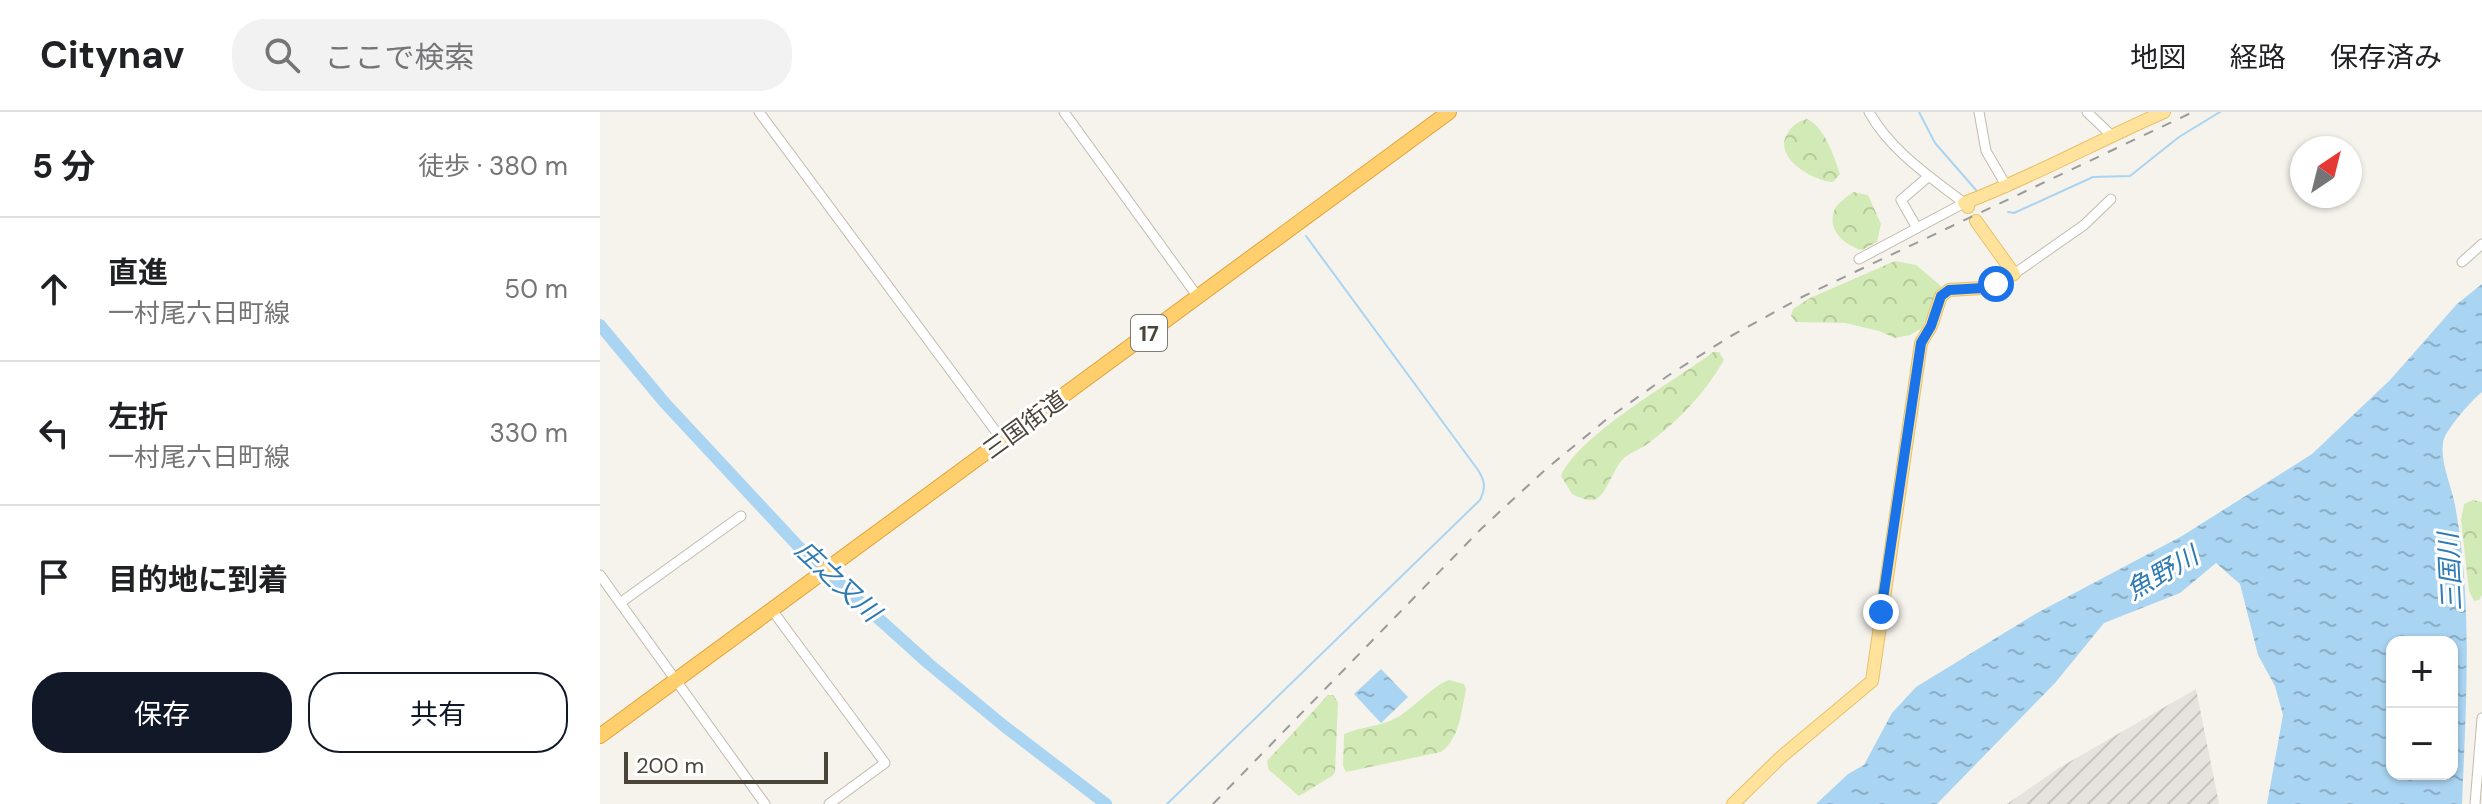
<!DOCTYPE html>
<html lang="ja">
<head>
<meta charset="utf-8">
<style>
  :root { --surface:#fff; --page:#f2f2f2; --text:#202124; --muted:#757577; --line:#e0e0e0; --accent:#111827 }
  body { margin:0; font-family:"DM Sans","Noto Sans JP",sans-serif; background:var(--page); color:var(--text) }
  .controls { position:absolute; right:24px; bottom:24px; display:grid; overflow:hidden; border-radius:16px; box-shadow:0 2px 6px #0004 }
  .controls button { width:72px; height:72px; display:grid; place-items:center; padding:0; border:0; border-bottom:2px solid var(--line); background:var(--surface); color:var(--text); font:40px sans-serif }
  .compass { position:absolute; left:1690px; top:24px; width:72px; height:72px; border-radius:50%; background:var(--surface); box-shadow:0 2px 6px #0004; rotate:35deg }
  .scale { position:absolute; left:24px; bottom:20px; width:204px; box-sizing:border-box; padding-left:8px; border:4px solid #4b4439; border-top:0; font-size:22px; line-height:28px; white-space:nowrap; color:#4b4439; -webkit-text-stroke:6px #fff; paint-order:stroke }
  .stop { position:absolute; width:24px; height:24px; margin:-18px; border:6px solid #1a73e8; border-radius:50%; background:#fff }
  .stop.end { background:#1a73e8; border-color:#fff; box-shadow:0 2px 8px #0008 }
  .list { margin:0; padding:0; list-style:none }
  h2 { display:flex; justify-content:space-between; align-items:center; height:104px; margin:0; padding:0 32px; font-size:34px }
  h2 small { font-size:26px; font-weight:400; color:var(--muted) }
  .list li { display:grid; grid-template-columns:52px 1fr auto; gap:24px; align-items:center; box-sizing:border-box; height:144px; padding:0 32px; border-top:2px solid var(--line) }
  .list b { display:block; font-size:30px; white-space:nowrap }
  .list p { margin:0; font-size:26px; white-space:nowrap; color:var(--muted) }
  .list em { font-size:26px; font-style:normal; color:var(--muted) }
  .actions { display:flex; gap:16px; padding:24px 32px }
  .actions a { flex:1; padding:18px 0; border:2px solid var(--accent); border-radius:32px; text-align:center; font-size:28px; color:var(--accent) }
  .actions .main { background:var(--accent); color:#fff }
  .icon { flex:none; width:44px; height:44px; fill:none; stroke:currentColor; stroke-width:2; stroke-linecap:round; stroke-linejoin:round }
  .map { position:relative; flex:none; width:1882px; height:692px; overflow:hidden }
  header { display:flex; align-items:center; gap:48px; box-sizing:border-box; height:112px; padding:0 40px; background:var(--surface); border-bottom:2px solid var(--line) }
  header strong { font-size:38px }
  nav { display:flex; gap:44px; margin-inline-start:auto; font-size:28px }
  .search { width:560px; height:72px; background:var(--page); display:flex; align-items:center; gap:20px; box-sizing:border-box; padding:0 28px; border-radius:32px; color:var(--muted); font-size:30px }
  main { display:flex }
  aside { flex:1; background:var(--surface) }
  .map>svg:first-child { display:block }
  .industrial { fill:url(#industrial-furrows) }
  .forest { fill:url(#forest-crowns) }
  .water { fill:url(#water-ripples); fill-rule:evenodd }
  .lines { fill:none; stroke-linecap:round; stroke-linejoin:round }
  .stream { stroke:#a9d4f2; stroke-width:2 }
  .river { stroke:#a9d4f2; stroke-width:12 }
  .minor-casing { stroke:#c2bbae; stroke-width:11 }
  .major-casing { stroke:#e6c16a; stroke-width:14 }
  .highway-casing { stroke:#e0a43c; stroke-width:16 }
  .minor { stroke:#fff; stroke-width:9 }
  .major { stroke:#ffe39c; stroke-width:12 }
  .highway { stroke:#ffcf6e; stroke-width:14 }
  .rail { stroke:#9a9a9a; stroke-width:2; stroke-dasharray:10 10; stroke-linecap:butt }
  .route { stroke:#1a73e8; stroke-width:10 }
  .labels { text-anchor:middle; stroke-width:6; stroke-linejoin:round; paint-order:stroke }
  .shield { fill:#fff; stroke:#817c74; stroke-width:2 }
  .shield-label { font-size:22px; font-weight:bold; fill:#4b4439 }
  .street-label { font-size:24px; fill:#4b4439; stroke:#fff }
  .water-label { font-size:26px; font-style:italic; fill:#2e7ab2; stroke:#fff }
</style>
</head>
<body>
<header>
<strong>Citynav</strong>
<div class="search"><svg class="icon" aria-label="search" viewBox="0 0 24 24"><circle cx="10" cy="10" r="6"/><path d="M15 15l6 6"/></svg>ここで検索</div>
<nav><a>地図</a><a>経路</a><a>保存済み</a></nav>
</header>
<main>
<aside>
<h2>5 分<small>徒歩 · 380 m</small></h2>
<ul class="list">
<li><svg class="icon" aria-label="ahead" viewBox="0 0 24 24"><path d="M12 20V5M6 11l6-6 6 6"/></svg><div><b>直進</b><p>一村尾六日町線</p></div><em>50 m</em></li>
<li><svg class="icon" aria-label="left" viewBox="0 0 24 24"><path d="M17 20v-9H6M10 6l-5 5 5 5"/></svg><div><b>左折</b><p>一村尾六日町線</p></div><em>330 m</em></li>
<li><svg class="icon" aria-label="arrive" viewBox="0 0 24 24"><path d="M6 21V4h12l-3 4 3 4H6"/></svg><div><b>目的地に到着</b></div></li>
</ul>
<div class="actions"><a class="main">保存</a><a>共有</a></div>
</aside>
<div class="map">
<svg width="1882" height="692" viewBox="0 0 1882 692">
  <defs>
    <pattern id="industrial-furrows" width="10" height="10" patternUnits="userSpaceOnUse" patternTransform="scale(2)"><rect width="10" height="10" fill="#e6e2dd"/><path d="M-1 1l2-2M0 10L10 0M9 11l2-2" fill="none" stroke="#c7c3be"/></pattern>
    <pattern id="forest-crowns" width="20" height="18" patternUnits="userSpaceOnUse" patternTransform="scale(2)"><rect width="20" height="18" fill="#d2eab5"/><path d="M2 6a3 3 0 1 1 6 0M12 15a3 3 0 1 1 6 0" fill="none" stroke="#b6ca9c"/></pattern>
    <pattern id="water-ripples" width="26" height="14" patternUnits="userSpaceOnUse" patternTransform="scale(2)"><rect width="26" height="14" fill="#a9d4f2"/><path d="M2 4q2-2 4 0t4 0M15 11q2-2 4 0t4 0" fill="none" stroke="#8caec5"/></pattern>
  </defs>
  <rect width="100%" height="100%" fill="#f6f3ec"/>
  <path class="industrial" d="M1596 577 1619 692H1407L1459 656Z"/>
  <path class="forest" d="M1207 7C1225 15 1234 45 1240 62L1233 70C1213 69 1173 46 1187 22 1192 14 1198 9 1207 7Z
    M1253 80 1268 83 1281 112 1277 130 1262 138C1246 134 1227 119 1234 99 1237 91 1247 85 1253 80Z
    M1295 149 1316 153 1341 174 1322 216 1310 223 1295 226 1279 219 1245 211 1196 210 1191 204 1193 197 1210 186Z
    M1113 240H1119L1124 248C1105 281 1080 307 1050 330 1042 337 1031 340 1024 346 1013 356 1007 382 996 387 988 390 979 385 972 382L961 364C979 322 1074 270 1113 240Z
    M1873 388 1882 390V483L1879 488 1874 489 1869 479 1861 408 1864 392Z
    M849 568 864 572 866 577C861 600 860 626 841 640L746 660 743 654 744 622C762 614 781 615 798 605 813 596 833 574 849 568Z
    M728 583H733L738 590 735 660 732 664 699 684 669 658 667 649Z"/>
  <path class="water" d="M1882 172V280C1872 288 1848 315 1844 327 1838 346 1852 375 1855 393 1873 492 1866 592 1862 692H1667L1683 603 1675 574 1658 543 1640 472 1616 451 1580 481 1504 511 1455 571 1337 692H1216L1248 662 1264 653 1292 601 1316 575 1437 501 1582 424 1712 342 1790 268 1857 192ZM1852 530V662H1792V530Z
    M781 557 808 585 781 611 754 582Z"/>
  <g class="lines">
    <path class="stream" d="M1319 0 1335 31 1376 78
      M1408 100 1414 101 1493 65 1530 64 1579 25 1620 0
      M567 692 880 388C886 376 885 369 878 358L706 124"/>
    <path class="river" d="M0 213 64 290 198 434 329 552 404 614 506 692"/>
    <g class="minor-casing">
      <path id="minor" d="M159 0 403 329
        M464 0 598 185
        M1379 0 1386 39 1407 75
        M1487 0 1511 23
        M1317 116 1301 88 1329 64
        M1259 147 1364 91C1329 64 1291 39 1269 0
        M1862 150 1882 132
        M1414 162 1484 113 1511 87
        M0 463 165 692
        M20 491 141 404
        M172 498 285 651 229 692
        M1875 692 1882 606"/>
    </g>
    <g class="major-casing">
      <path id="major" d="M1368 95 1364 91C1433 65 1497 29 1564 0
        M1133 692 1180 646 1272 569 1321 231 1331 214 1341 184 1349 178 1383 176 1396 172 1414 162 1376 109"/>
    </g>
    <g class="highway-casing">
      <path id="highway" d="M0 624 849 0"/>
    </g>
    <use href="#minor" class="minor"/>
    <use href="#major" class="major"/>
    <use href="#highway" class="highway"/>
    <path class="rail" d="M613 692 881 417 946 357 1007 307 1069 263 1131 224 1202 185 1593 0"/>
  </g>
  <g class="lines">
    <path class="route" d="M1281 500 1321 231 1331 214 1341 184 1349 178 1383 176 1396 172"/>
  </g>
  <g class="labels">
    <rect class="shield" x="531" y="203" width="36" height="36" rx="6"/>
    <g class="shield-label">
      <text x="549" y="229">17</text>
    </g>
    <g class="street-label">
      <text transform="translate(425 313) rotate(-36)" y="8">三国街道</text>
    </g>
    <g class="water-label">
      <text transform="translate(1850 460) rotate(-93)" y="9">三国川</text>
      <text transform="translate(1562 461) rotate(-30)" y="9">魚野川</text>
      <text transform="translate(238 469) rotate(43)" y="9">庄之又川</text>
    </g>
  </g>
</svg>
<div class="controls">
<button>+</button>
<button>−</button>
</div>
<svg class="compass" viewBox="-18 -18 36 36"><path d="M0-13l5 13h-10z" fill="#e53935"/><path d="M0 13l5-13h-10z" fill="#757577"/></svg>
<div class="scale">200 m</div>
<div class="stop" style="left:1396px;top:172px"></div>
<div class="stop end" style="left:1281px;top:500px"></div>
</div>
</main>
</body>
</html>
